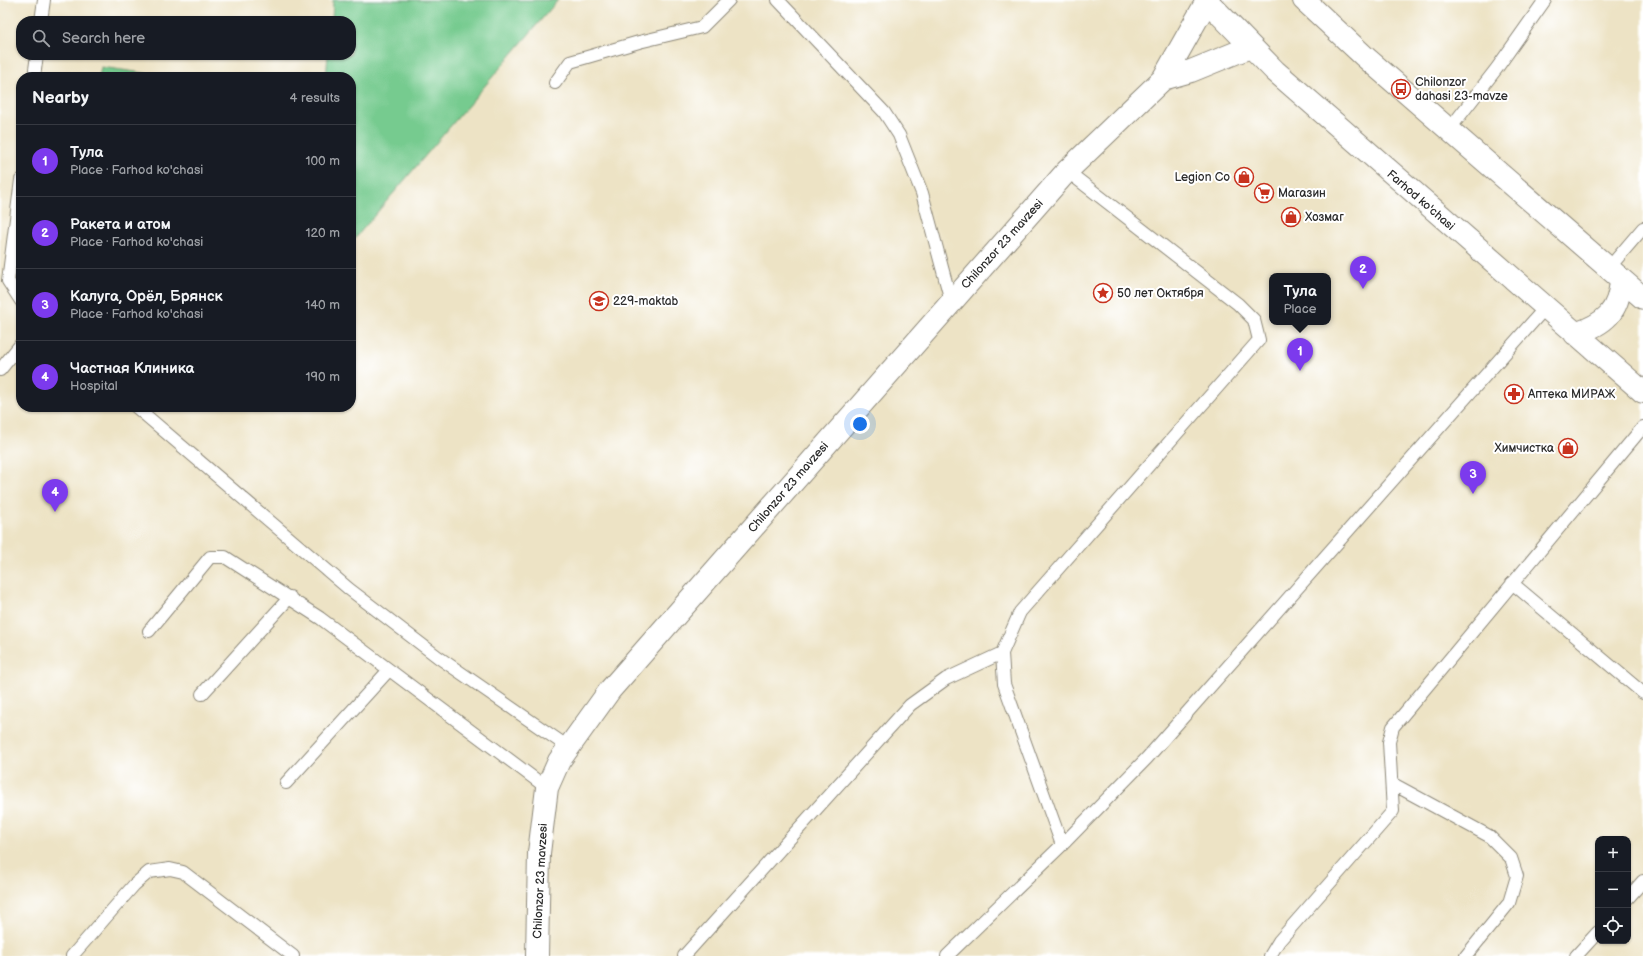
<!DOCTYPE html>
<html lang="en">
<head>
<meta charset="utf-8">
<style>
  :root { --surface:#171b24; --page:#242831; --text:#f1f3f6; --muted:#9ea1a6; --line:#363941; --accent:#7c3aed }
  body { margin:0; font-family:"Balsamiq Sans",sans-serif; background:var(--page); color:var(--text) }
  .controls { position:absolute; right:12px; bottom:12px; display:grid; overflow:hidden; border-radius:8px; box-shadow:0 1px 3px #0004 }
  .controls button { width:36px; height:36px; display:grid; place-items:center; padding:0; border:0; border-bottom:1px solid var(--line); background:var(--surface); color:var(--text); font:20px sans-serif }
  .you { position:absolute; left:860px; top:424px; width:14px; height:14px; margin:-10px; border:3px solid #fff; border-radius:50%; background:#1a73e8; box-shadow:0 0 0 6px #1a73e833 }
  .badge { display:grid; place-items:center; width:26px; height:26px; border-radius:50%; background:var(--accent); color:#fff; font-size:13px; font-weight:700 }
  .pin { position:absolute; translate:-50% -33px; filter:drop-shadow(0 1px 2px #0008) }
  .pin::after { content:''; position:absolute; top:21px; width:14px; height:12px; background:inherit; clip-path:polygon(0 0,100% 0,50% 100%) }
  .popup { position:absolute; left:1269px; top:273px; width:62px; height:52px; box-sizing:border-box; display:grid; place-content:center; border-radius:8px; background:var(--surface); filter:drop-shadow(0 1px 3px #0005); font-size:13px; white-space:nowrap; color:var(--muted) }
  .popup b { font-size:15px; color:var(--text) }
  .popup::after { content:''; position:absolute; left:50%; top:100%; margin-left:-8px; border:8px solid transparent; border-top-color:var(--surface) }
  .list { margin:0; padding:0; list-style:none }
  h2 { display:flex; justify-content:space-between; align-items:center; height:52px; margin:0; padding:0 16px; font-size:17px }
  h2 small { font-size:13px; font-weight:400; color:var(--muted) }
  .list li { display:grid; grid-template-columns:26px 1fr auto; gap:12px; align-items:center; box-sizing:border-box; height:72px; padding:0 16px; border-top:1px solid var(--line) }
  .list b { display:block; font-size:15px; white-space:nowrap }
  .list p { margin:0; font-size:13px; white-space:nowrap; color:var(--muted) }
  .list em { font-size:13px; font-style:normal; color:var(--muted) }
  .icon { flex:none; width:22px; height:22px; fill:none; stroke:currentColor; stroke-width:2; stroke-linecap:round; stroke-linejoin:round }
  .map { position:relative; flex:none; width:1643px; height:956px; overflow:hidden }
  .search { position:absolute; background:var(--surface); box-shadow:0 1px 3px #0004; left:16px; top:16px; width:340px; height:44px; display:flex; align-items:center; gap:10px; box-sizing:border-box; padding:0 14px; border-radius:16px; color:var(--muted); font-size:15px }
  .panel { position:absolute; background:var(--surface); box-shadow:0 1px 3px #0004; left:16px; top:72px; width:340px; height:340px; border-radius:16px }
  .map>svg:first-child { display:block }
  .grass { fill:#76cb8f; stroke:#507b5d }
  .lines { fill:none; stroke-linecap:round; stroke-linejoin:round }
  .service-casing { stroke:#8c8778; stroke-width:14 }
  .minor-casing { stroke:#8c8778; stroke-width:24 }
  .primary-casing { stroke:#8c8778; stroke-width:24 }
  .service { stroke:#fff; stroke-width:12 }
  .minor { stroke:#fff; stroke-width:22 }
  .primary { stroke:#fff; stroke-width:22 }
  .labels { text-anchor:middle; stroke-width:4; stroke-linejoin:round; paint-order:stroke }
  .poi-label { font-size:12px; fill:#2b2b2b; stroke:#fff; text-anchor:start }
  .street-label { font-size:12px; fill:#2b2b2b; stroke:#fff }
</style>
</head>
<body>
<div class="map">
<svg width="1643" height="956" viewBox="0 0 1643 956">
  <rect width="100%" height="100%" fill="#fff"/>
  <filter id="ink" filterUnits="userSpaceOnUse"><feTurbulence type="fractalNoise" baseFrequency=".025" numOctaves="2"/><feDisplacementMap in="SourceGraphic" scale="8" xChannelSelector="R" yChannelSelector="G"/><feConvolveMatrix kernelMatrix="1 2 1 2 8 2 1 2 1" color-interpolation-filters="sRGB"/></filter>
  <filter id="wash" filterUnits="userSpaceOnUse"><feTurbulence type="fractalNoise" baseFrequency=".012" numOctaves="4" result="noise"/><feDisplacementMap in="SourceGraphic" scale="16" xChannelSelector="R" yChannelSelector="G"/><feGaussianBlur stdDeviation="0.9" result="paint"/><feColorMatrix in="noise" values="0 0 0 0 0 0 0 0 0 0 0 0 0 0 0 0 0 1.4 0 .05"/><feComposite in="paint" operator="in"/></filter>
  <g filter="url(#wash)">
    <rect width="100%" height="100%" fill="#ede3c5"/>
    <path class="grass" d="M333 0H558L351 243V77H326L328 55H351V21H332Z
      M101 67 171 77H99Z"/>
  </g>
  <g filter="url(#ink)">
    <g class="lines">
      <g class="service-casing">
        <path id="service" d="M778 0 884 112 899 135 922 193 951 301
          M41 21 44 0
          M34 77 37 55
          M555 83 570 62 639 42 702 27 729 0
          M1448 131 1497 68 1545 0
          M21 180 8 281 21 301
          M1608 269 1643 228
          M0 370 21 344
          M136 407 349 589 438 657 568 747
          M1512 583 1643 693
          M149 631 210 557H225L320 618 547 788
          M202 694 290 597
          M286 783 389 670
          M1393 784 1489 836 1511 858 1517 876 1509 903 1466 956
          M1062 845 1004 684 1002 653 1020 612 1259 340 1254 320 1238 304 1067 171
          M1628 898 1643 881
          M72 956 134 885 149 872 170 869 183 872 293 956
          M684 956 910 705 946 679 1002 653
          M947 956 1062 845 1147 758 1545 308
          M1270 956 1279 941 1393 811 1389 742 1393 727 1643 427
          M1576 956 1598 932"/>
      </g>
      <g class="minor-casing">
        <path id="minor" d="M1163 79 1191 71 1250 47
          M537 956 539 853 547 788 559 761 610 690 1067 171 1163 79 1207 1"/>
      </g>
      <g class="primary-casing">
        <path id="primary" d="M1206 0 1275 71 1643 392
          M1304 0 1364 56 1643 298
          M1575 334C1605 324 1619 312 1621 280"/>
      </g>
      <use href="#service" class="service"/>
      <use href="#minor" class="minor"/>
      <use href="#primary" class="primary"/>
    </g>
  </g>
  <defs>
    <g id="bus-ring" transform="scale(1)"><circle r="9.5" fill="#fff" stroke="#c8321e" stroke-width="1.5"/><path d="M-5-6H5V4H4V6H2V4H-2V6H-4V4H-5ZM-3.5-4V0h7V-4ZM-3.5 1.2v1.5H-2V1.2ZM2 1.2v1.5H3.5V1.2Z" fill="#c8321e"/></g>
    <g id="shop-ring" transform="scale(1)"><circle r="9.5" fill="#fff" stroke="#c8321e" stroke-width="1.5"/><path d="M-5-2.5h2.3a2.7 3.5 0 0 1 5.4 0H5L5.5 6h-11ZM-1.5-2.5h3a1.5 2.3 0 0 0-3 0Z" fill="#c8321e"/></g>
    <g id="supermarket-ring" transform="scale(1)"><circle r="9.5" fill="#fff" stroke="#c8321e" stroke-width="1.5"/><path d="M-6-5.5h2.5l.6 2H6L4.5 2H-2.5L-4.4-4H-6ZM-1.5 3.2a1.3 1.3 0 1 0 .1 0ZM3 3.2a1.3 1.3 0 1 0 .1 0Z" fill="#c8321e"/></g>
    <g id="sight-ring" transform="scale(1)"><circle r="9.5" fill="#fff" stroke="#c8321e" stroke-width="1.5"/><path d="M0-6L1.8-2.2L6-1.7L2.9 1.2L3.7 5.4L0 3.3L-3.7 5.4L-2.9 1.2L-6-1.7L-1.8-2.2Z" fill="#c8321e"/></g>
    <g id="school-ring" transform="scale(1)"><circle r="9.5" fill="#fff" stroke="#c8321e" stroke-width="1.5"/><path d="M0-5L7-2L0 1L-7-2ZM-4 1L0 2.5L4 1V4Q0 6-4 4Z" fill="#c8321e"/></g>
    <g id="pharmacy-ring" transform="scale(1)"><circle r="9.5" fill="#fff" stroke="#c8321e" stroke-width="1.5"/><path d="M-2-6h4v4h4v4h-4v4h-4v-4h-4v-4h4Z" fill="#c8321e"/></g>
  </defs>
  <g fill-rule="evenodd">
    <use href="#bus-ring" x="1401" y="89"/>
    <use href="#shop-ring" x="1244" y="177"/>
    <use href="#supermarket-ring" x="1264" y="193"/>
    <use href="#shop-ring" x="1291" y="217"/>
    <use href="#sight-ring" x="1103" y="293"/>
    <use href="#school-ring" x="599" y="301"/>
    <use href="#pharmacy-ring" x="1514" y="394"/>
    <use href="#shop-ring" x="1568" y="448"/>
  </g>
  <g class="labels">
    <g class="poi-label">
      <text x="1415" y="86">Chilonzor<tspan x="1415" dy="14">dahasi 23-mavze</tspan></text>
      <text x="1230" y="181" text-anchor="end">Legion Co</text>
      <text x="1278" y="197">Магазин</text>
      <text x="1305" y="221">Хозмаг</text>
      <text x="1117" y="297">50 лет Октября</text>
      <text x="613" y="305">229-maktab</text>
      <text x="1528" y="398">Аптека МИРАЖ</text>
      <text x="1554" y="452" text-anchor="end">Химчистка</text>
    </g>
    <g class="street-label">
      <text transform="translate(1421 200) rotate(41)" y="4">Farhod ko'chasi</text>
      <text transform="translate(1002 244) rotate(-48)" y="4">Chilonzor 23 mavzesi</text>
      <text transform="translate(788 487) rotate(-49)" y="4">Chilonzor 23 mavzesi</text>
      <text transform="translate(540 881) rotate(-87)" y="4">Chilonzor 23 mavzesi</text>
    </g>
  </g>
</svg>
<div class="controls">
<button>+</button>
<button>−</button>
<button><svg class="icon" aria-label="locate" viewBox="0 0 24 24"><circle cx="12" cy="12" r="6"/><path d="M12 2v4M12 18v4M2 12h4M18 12h4"/></svg></button>
</div>
<div class="you"></div>
<div class="pin badge" style="left:1300px;top:371px">1</div>
<div class="popup"><b>Тула</b>Place</div>
<div class="pin badge" style="left:1363px;top:289px">2</div>
<div class="pin badge" style="left:1473px;top:494px">3</div>
<div class="pin badge" style="left:55px;top:512px">4</div>
<div class="search"><svg class="icon" aria-label="search" viewBox="0 0 24 24"><circle cx="10" cy="10" r="6"/><path d="M15 15l6 6"/></svg>Search here</div>
<section class="panel">
<h2>Nearby<small>4 results</small></h2>
<ul class="list">
<li><span class="badge">1</span><div><b>Тула</b><p>Place · Farhod ko'chasi</p></div><em>100 m</em></li>
<li><span class="badge">2</span><div><b>Ракета и атом</b><p>Place · Farhod ko'chasi</p></div><em>120 m</em></li>
<li><span class="badge">3</span><div><b>Калуга, Орёл, Брянск</b><p>Place · Farhod ko'chasi</p></div><em>140 m</em></li>
<li><span class="badge">4</span><div><b>Частная Клиника</b><p>Hospital</p></div><em>190 m</em></li>
</ul>
</section>
</div>
</body>
</html>
